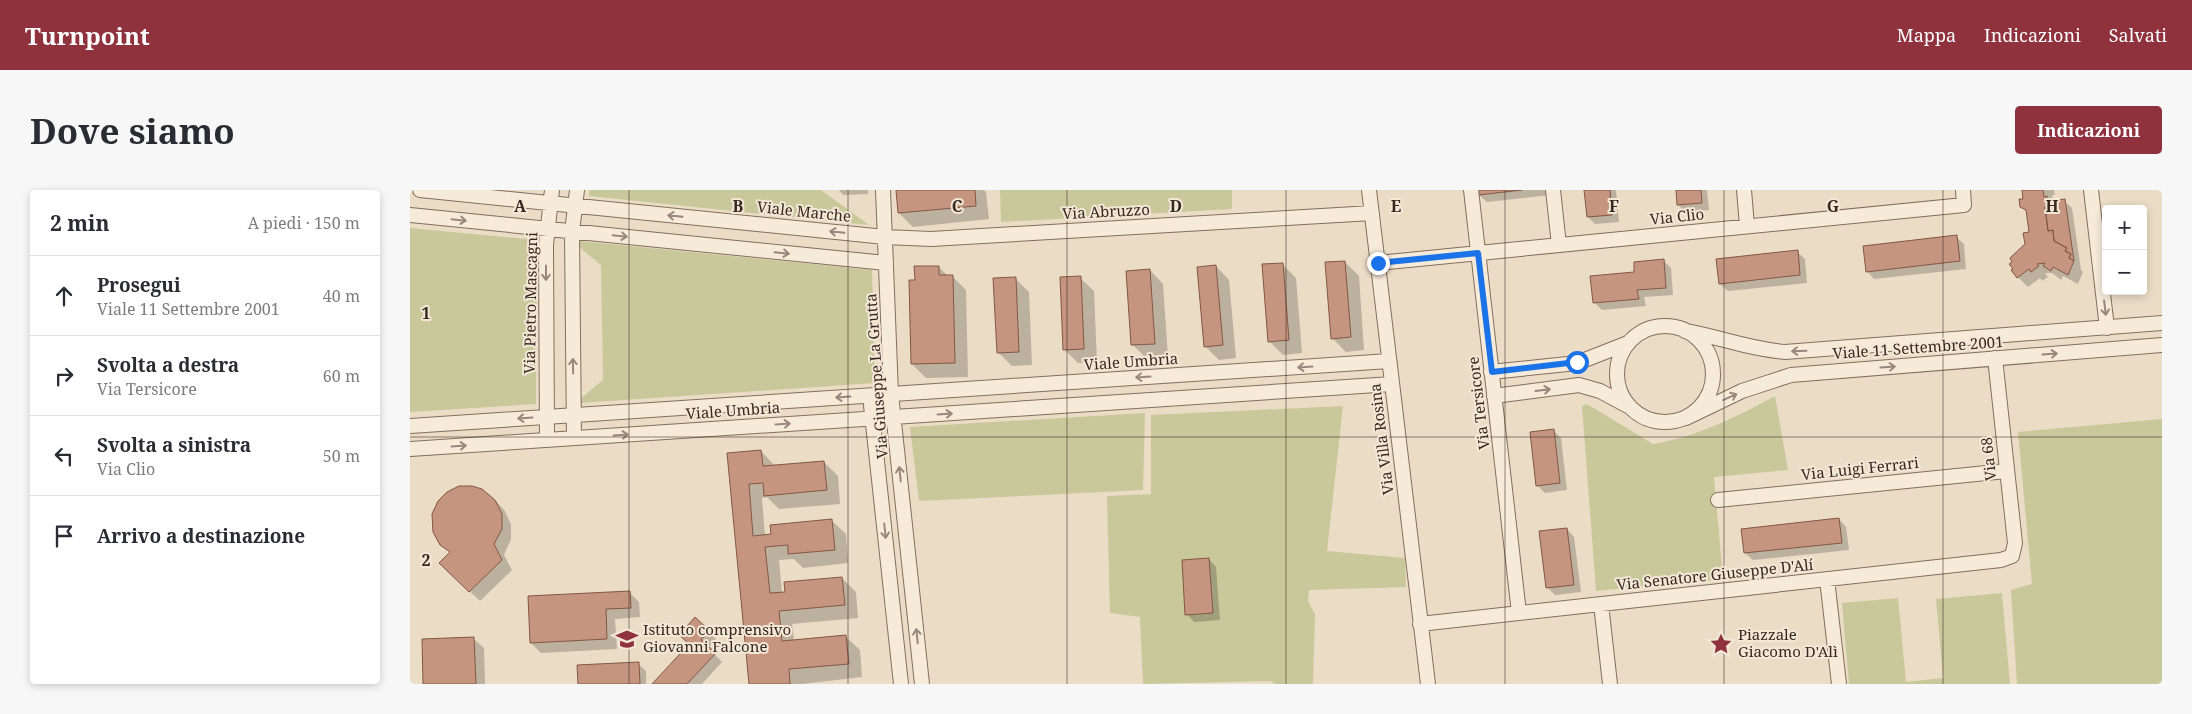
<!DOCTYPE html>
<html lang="it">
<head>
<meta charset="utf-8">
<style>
  :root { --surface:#fff; --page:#f7f7f7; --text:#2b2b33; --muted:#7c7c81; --line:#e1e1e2; --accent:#90323d }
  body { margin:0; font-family:"Noto Serif",serif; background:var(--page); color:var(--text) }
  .controls { position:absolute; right:15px; top:15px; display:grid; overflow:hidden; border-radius:5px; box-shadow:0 2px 8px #0003 }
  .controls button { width:45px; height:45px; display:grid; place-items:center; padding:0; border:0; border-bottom:1px solid var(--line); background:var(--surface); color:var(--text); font:25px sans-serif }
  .stop { position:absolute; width:15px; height:15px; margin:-11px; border:4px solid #1a73e8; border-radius:50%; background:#fff }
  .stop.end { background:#1a73e8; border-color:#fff; box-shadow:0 1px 5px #0008 }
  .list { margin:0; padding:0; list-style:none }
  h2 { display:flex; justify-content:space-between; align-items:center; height:65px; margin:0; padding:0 20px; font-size:21px }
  h2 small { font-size:16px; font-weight:400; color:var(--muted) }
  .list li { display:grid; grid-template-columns:32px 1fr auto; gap:15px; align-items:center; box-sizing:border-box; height:80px; padding:0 20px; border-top:1px solid var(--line) }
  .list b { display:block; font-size:19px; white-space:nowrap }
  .list p { margin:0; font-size:16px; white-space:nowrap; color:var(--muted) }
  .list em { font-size:16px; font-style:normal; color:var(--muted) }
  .icon { flex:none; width:28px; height:28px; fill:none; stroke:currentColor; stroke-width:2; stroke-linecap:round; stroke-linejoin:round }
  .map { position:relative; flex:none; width:1752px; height:494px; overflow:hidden; border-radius:5px }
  header { display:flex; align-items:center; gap:30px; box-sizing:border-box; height:70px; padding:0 25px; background:var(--accent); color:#fff }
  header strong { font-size:24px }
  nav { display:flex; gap:28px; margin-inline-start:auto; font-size:18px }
  .intro { display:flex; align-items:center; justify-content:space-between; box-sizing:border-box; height:120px; padding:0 30px }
  h1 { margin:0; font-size:35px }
  .button { padding:12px 22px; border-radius:5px; background:var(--accent); color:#fff; font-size:18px; font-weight:700 }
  main { display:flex; gap:30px; padding:0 30px }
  aside { flex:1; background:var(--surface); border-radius:5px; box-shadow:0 2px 8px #0003 }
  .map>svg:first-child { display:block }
  .green { fill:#c8c89b }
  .shadow { fill:#0003; fill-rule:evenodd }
  .building { fill:#c6957f; stroke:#835745 }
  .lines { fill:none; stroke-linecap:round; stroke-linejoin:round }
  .minor-casing { stroke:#856e5d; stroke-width:16 }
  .minor { stroke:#f6ead9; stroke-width:14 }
  .oneway { stroke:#96897c }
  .route { stroke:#1a73e8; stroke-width:6 }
  .grid { fill:none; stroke:#372820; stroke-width:1; stroke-opacity:0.55 }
  .labels { text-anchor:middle; stroke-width:4; stroke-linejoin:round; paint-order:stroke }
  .street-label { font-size:15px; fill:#372820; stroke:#f3e7d6 }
  .poi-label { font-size:15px; fill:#372820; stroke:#f3e7d6; text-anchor:start }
  .grid-label { font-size:16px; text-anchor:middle; font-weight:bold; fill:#372820; stroke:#f3e7d6; stroke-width:4; stroke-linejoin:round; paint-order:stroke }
</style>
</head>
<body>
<header>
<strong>Turnpoint</strong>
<nav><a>Mappa</a><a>Indicazioni</a><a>Salvati</a></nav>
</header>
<div class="intro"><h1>Dove siamo</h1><a class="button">Indicazioni</a></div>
<main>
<aside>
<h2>2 min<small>A piedi · 150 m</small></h2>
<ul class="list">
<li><svg class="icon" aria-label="ahead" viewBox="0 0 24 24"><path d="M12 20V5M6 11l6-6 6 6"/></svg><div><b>Prosegui</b><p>Viale 11 Settembre 2001</p></div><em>40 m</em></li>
<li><svg class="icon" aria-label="right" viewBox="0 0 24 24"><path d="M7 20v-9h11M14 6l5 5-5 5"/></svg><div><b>Svolta a destra</b><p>Via Tersicore</p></div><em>60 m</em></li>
<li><svg class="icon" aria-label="left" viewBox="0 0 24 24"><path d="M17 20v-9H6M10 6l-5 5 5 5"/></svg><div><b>Svolta a sinistra</b><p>Via Clio</p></div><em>50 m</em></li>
<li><svg class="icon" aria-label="arrive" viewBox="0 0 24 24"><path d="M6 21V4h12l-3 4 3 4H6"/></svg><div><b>Arrivo a destinazione</b></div></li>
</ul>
</aside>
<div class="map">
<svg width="1752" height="494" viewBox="0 0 1752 494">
  <rect width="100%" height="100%" fill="#ebdcc6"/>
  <path class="green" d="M179 0H411L459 35 179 6Z
    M590 0H822V19L591 32Z
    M0 38 127 50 126 214 0 222Z
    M169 51 462 80 465 193 170 213V209L193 190 191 75 169 57Z
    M1365 206 1378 280 1304 287 1313 389 1186 401 1172 216 1177 214 1243 254C1287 247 1326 227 1365 206Z
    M933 216 917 361 995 368 996 397 899 400 898 411 905 424 903 494H866L860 491 733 494 730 427 700 423 697 306 741 304V225Z
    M735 223 733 300 509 311 500 237Z
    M1752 229V494H1607L1601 400 1622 394 1608 242Z
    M1592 403 1600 494H1439L1432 413 1488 408 1496 492 1533 488 1526 409Z"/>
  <path class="shadow" d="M429 0H458V4L433 5Z
    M487 0H574L576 2 579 29 503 37 489 23Z
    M1068 0H1139L1140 5 1077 12 1069 5Z
    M1175 0H1206L1209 32 1185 34 1178 27Z
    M1267 0H1297L1299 20 1276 22 1268 15Z
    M1611 0H1644L1645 5H1642L1643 12 1654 11 1662 18 1671 80 1673 82 1668 94 1653 86 1651 90 1642 83H1635L1638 87 1632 91 1630 88 1618 97 1608 87 1620 43 1618 22 1612 16 1615 10 1614 2ZM1663 70 1664 72 1659 81Z
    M1546 47 1554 54 1556 79 1464 89 1457 81Z
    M1387 62 1395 69 1397 93 1318 101 1310 94Z
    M1253 70 1261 78 1263 105 1234 107 1236 116 1192 120 1184 112 1226 83Z
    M935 72 949 86 954 160 936 162 922 148Z
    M872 74 886 88 892 163 873 165 859 151Z
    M806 76 819 90 826 168 809 170 795 156Z
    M529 77 538 86H542L556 100 558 187 516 188 502 174Z
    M740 80 753 94 758 167 736 168 722 154Z
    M605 88 619 102 622 175 602 176 588 162Z
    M670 88 684 101 687 172 668 173 654 159Z
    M1144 241 1151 248 1157 300 1135 303 1127 295Z
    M351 261 365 276 414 272 428 286 430 314 369 319 357 307 352 308 355 346 422 331 436 344 438 373 393 378 384 369 369 370 372 403 432 388 446 402 448 428 382 434 384 451 436 447 450 460 452 487 392 494H340L318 264Z
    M85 310 95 321 101 335V349L94 365 102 380 70 411 30 373 41 363 31 354Z
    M1429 329 1436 337 1439 360 1343 370 1335 363Z
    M1157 339 1164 347 1171 402 1145 405 1138 398Z
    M799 369 806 377 810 430 784 432 777 424Z
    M219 402 229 412 230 427 205 429 207 459 131 463 121 453Z
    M285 429 306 449 298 458 312 472 292 494H244L280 454Z
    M64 449 74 458 75 494H14L13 450Z
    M228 474 236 481V494H169L168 476Z"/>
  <path class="building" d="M486 0H565L566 16 488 23Z
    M1067 0H1112L1068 5Z
    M1174 0H1200L1202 25 1177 27Z
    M1266 0H1291L1292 13 1267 15Z
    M1612 0H1633L1634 7 1637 6 1638 16 1635 17 1638 41 1643 40 1644 51 1657 58 1655 61 1661 64 1659 68 1664 71 1658 85 1643 77 1641 81 1633 76 1635 73 1627 74 1629 76 1621 82 1619 79 1607 88 1601 80 1603 79 1599 74 1602 72 1600 68 1615 54 1613 43 1619 42 1616 20 1610 17 1609 9H1613Z
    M1655 9 1664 71 1659 68 1661 64 1655 61 1657 58 1644 51 1643 40 1638 41 1635 17 1638 16V11Z
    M1547 45 1550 71 1456 82 1453 56Z
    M1388 60 1390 85 1309 94 1306 69Z
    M1254 69 1256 98 1227 100 1229 109 1183 113 1180 86 1224 82V72Z
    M935 71 941 147 921 149 915 72Z
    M873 73 879 150 858 152 852 74Z
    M806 75 813 155 794 157 787 77Z
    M504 76H529V85H543L545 173 501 174 499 90H505Z
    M740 79 745 154 721 155 716 81Z
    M671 86 674 159 653 160 650 87Z
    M606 87 609 162 587 163 583 88Z
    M1144 239 1150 293 1126 296 1120 242Z
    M351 260 353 276 414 271 417 300 354 306 353 293 339 294 343 346 361 344 360 335 422 329 425 360 378 364V355L355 357 360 403 375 402 374 392 432 387 435 415 369 421 372 451 436 445 439 474 379 479 380 494H339L317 263Z
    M49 296H62L72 299 85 310 92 324V339L84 354 92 370 59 402 29 373 40 362 30 355 23 342 22 324 28 311 37 302Z
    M1429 328 1432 353 1334 363 1331 339Z
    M1157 338 1164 395 1136 398 1129 341Z
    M799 368 803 423 775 425 772 370Z
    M220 401 221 418 196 419 197 449 120 453 118 406Z
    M285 427 299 440 291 450 306 463 277 494H242L279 454 269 445Z
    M64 447 66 494H13L12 449Z
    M229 472 230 494H168L167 475Z"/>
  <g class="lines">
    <g class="minor-casing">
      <path id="minor" d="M10 0 475 47 521 49 962 23
        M473 0 481 204 512 494
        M959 0 1018 494
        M1061 0 1109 423
        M1143 0 1149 55
        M1334 0 1337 36
        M1681 0 1697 138
        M0 25 476 73
        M968 73 1554 15 1553 0
        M1207 184a48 48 0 1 1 96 0a48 48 0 1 1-96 0Z
        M1275 141C1310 147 1338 159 1375 162L1752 133
        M1081 182 1167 173 1218 153
        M460 206 491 494
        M1084 206 1169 195 1190 201 1218 216
        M1276 228 1332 201 1381 185 1752 155
        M0 236 979 171
        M164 248 162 42 167 0
        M137 250 136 55 142 0
        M0 259 982 194
        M1308 310 1596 281
        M1417 389 1429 494
        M1191 414 1200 494
        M1010 434 1591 370 1602 366 1605 353 1585 168"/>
    </g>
    <use href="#minor" class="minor"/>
  </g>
  <defs><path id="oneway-shaft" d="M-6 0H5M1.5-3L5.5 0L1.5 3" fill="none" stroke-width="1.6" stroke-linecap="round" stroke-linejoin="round" transform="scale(1.25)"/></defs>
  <g class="oneway">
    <use href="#oneway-shaft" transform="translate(265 26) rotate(-174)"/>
    <use href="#oneway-shaft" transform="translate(49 30) rotate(6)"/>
    <use href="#oneway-shaft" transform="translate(427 42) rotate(-174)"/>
    <use href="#oneway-shaft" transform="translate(210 46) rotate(6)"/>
    <use href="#oneway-shaft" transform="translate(372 63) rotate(6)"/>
    <use href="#oneway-shaft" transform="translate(136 83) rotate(90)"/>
    <use href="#oneway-shaft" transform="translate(1695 118) rotate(83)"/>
    <use href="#oneway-shaft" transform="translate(1389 161) rotate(178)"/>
    <use href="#oneway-shaft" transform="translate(1640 164) rotate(-4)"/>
    <use href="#oneway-shaft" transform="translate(163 176) rotate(-91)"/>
    <use href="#oneway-shaft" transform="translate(895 177) rotate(176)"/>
    <use href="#oneway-shaft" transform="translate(1478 177) rotate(-4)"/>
    <use href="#oneway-shaft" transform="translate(733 187) rotate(176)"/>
    <use href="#oneway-shaft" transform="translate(1133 200) rotate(-7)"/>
    <use href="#oneway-shaft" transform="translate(433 207) rotate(176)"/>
    <use href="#oneway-shaft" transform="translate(1320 207) rotate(-24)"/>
    <use href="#oneway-shaft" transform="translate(535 224) rotate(-4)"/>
    <use href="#oneway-shaft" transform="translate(115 228) rotate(176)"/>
    <use href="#oneway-shaft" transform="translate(373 234) rotate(-4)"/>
    <use href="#oneway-shaft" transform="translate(211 245) rotate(-4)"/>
    <use href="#oneway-shaft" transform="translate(49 256) rotate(-4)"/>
    <use href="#oneway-shaft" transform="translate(490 284) rotate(-96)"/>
    <use href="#oneway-shaft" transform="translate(475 341) rotate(84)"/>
    <use href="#oneway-shaft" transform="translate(507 446) rotate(-96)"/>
  </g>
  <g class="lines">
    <path class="route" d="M968 73 1068 63 1082 182 1167 172"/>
  </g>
  <path class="grid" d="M219 0V494M438 0V494M657 0V494M876 0V494M1095 0V494M1314 0V494M1533 0V494M0 247H1752"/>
  <defs>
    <g id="school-bare" transform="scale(1.725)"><path d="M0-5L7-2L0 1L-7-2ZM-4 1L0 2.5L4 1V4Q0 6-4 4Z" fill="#90323d" stroke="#f3e7d6" stroke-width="2.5" paint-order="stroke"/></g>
    <g id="sight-bare" transform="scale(1.725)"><path d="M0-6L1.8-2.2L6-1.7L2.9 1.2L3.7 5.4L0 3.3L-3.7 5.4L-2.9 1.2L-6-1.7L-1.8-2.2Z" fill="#90323d" stroke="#f3e7d6" stroke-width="2.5" paint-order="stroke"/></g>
  </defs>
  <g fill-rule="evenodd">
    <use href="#school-bare" x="217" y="449"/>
    <use href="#sight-bare" x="1311" y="454"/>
  </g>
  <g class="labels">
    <g class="street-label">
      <text transform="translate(394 22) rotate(6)" y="5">Viale Marche</text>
      <text transform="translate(696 22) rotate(-3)" y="5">Via Abruzzo</text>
      <text transform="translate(1267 27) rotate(-6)" y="5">Via Clio</text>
      <text transform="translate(121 113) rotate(-89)" y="5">Via Pietro Mascagni</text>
      <text transform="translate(1508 158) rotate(-4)" y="5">Viale 11 Settembre 2001</text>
      <text transform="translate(721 172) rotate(-4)" y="5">Viale Umbria</text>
      <text transform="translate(467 186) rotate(-94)" y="5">Via Giuseppe La Grutta</text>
      <text transform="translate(1069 213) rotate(-97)" y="5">Via Tersicore</text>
      <text transform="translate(323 221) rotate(-4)" y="5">Viale Umbria</text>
      <text transform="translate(972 249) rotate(-97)" y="5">Via Villa Rosina</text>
      <text transform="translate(1579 269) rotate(-96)" y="5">Via 68</text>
      <text transform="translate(1450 279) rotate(-6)" y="5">Via Luigi Ferrari</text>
      <text transform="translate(1305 385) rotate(-6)" y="5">Via Senatore Giuseppe D'Alí</text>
    </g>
    <g class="poi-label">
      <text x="233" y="445">Istituto comprensivo<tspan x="233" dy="17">Giovanni Falcone</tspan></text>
      <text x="1328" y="450">Piazzale<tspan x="1328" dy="17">Giacomo D'Alì</tspan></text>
    </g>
  </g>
  <g class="grid-label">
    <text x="110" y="22">A</text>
    <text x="328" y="22">B</text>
    <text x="547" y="22">C</text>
    <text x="766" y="22">D</text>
    <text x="986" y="22">E</text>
    <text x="1204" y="22">F</text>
    <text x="1423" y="22">G</text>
    <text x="1642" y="22">H</text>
    <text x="16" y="129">1</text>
    <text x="16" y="376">2</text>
  </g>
</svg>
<div class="controls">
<button>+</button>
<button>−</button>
</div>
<div class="stop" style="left:1167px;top:172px"></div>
<div class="stop end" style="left:968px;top:73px"></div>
</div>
</main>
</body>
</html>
